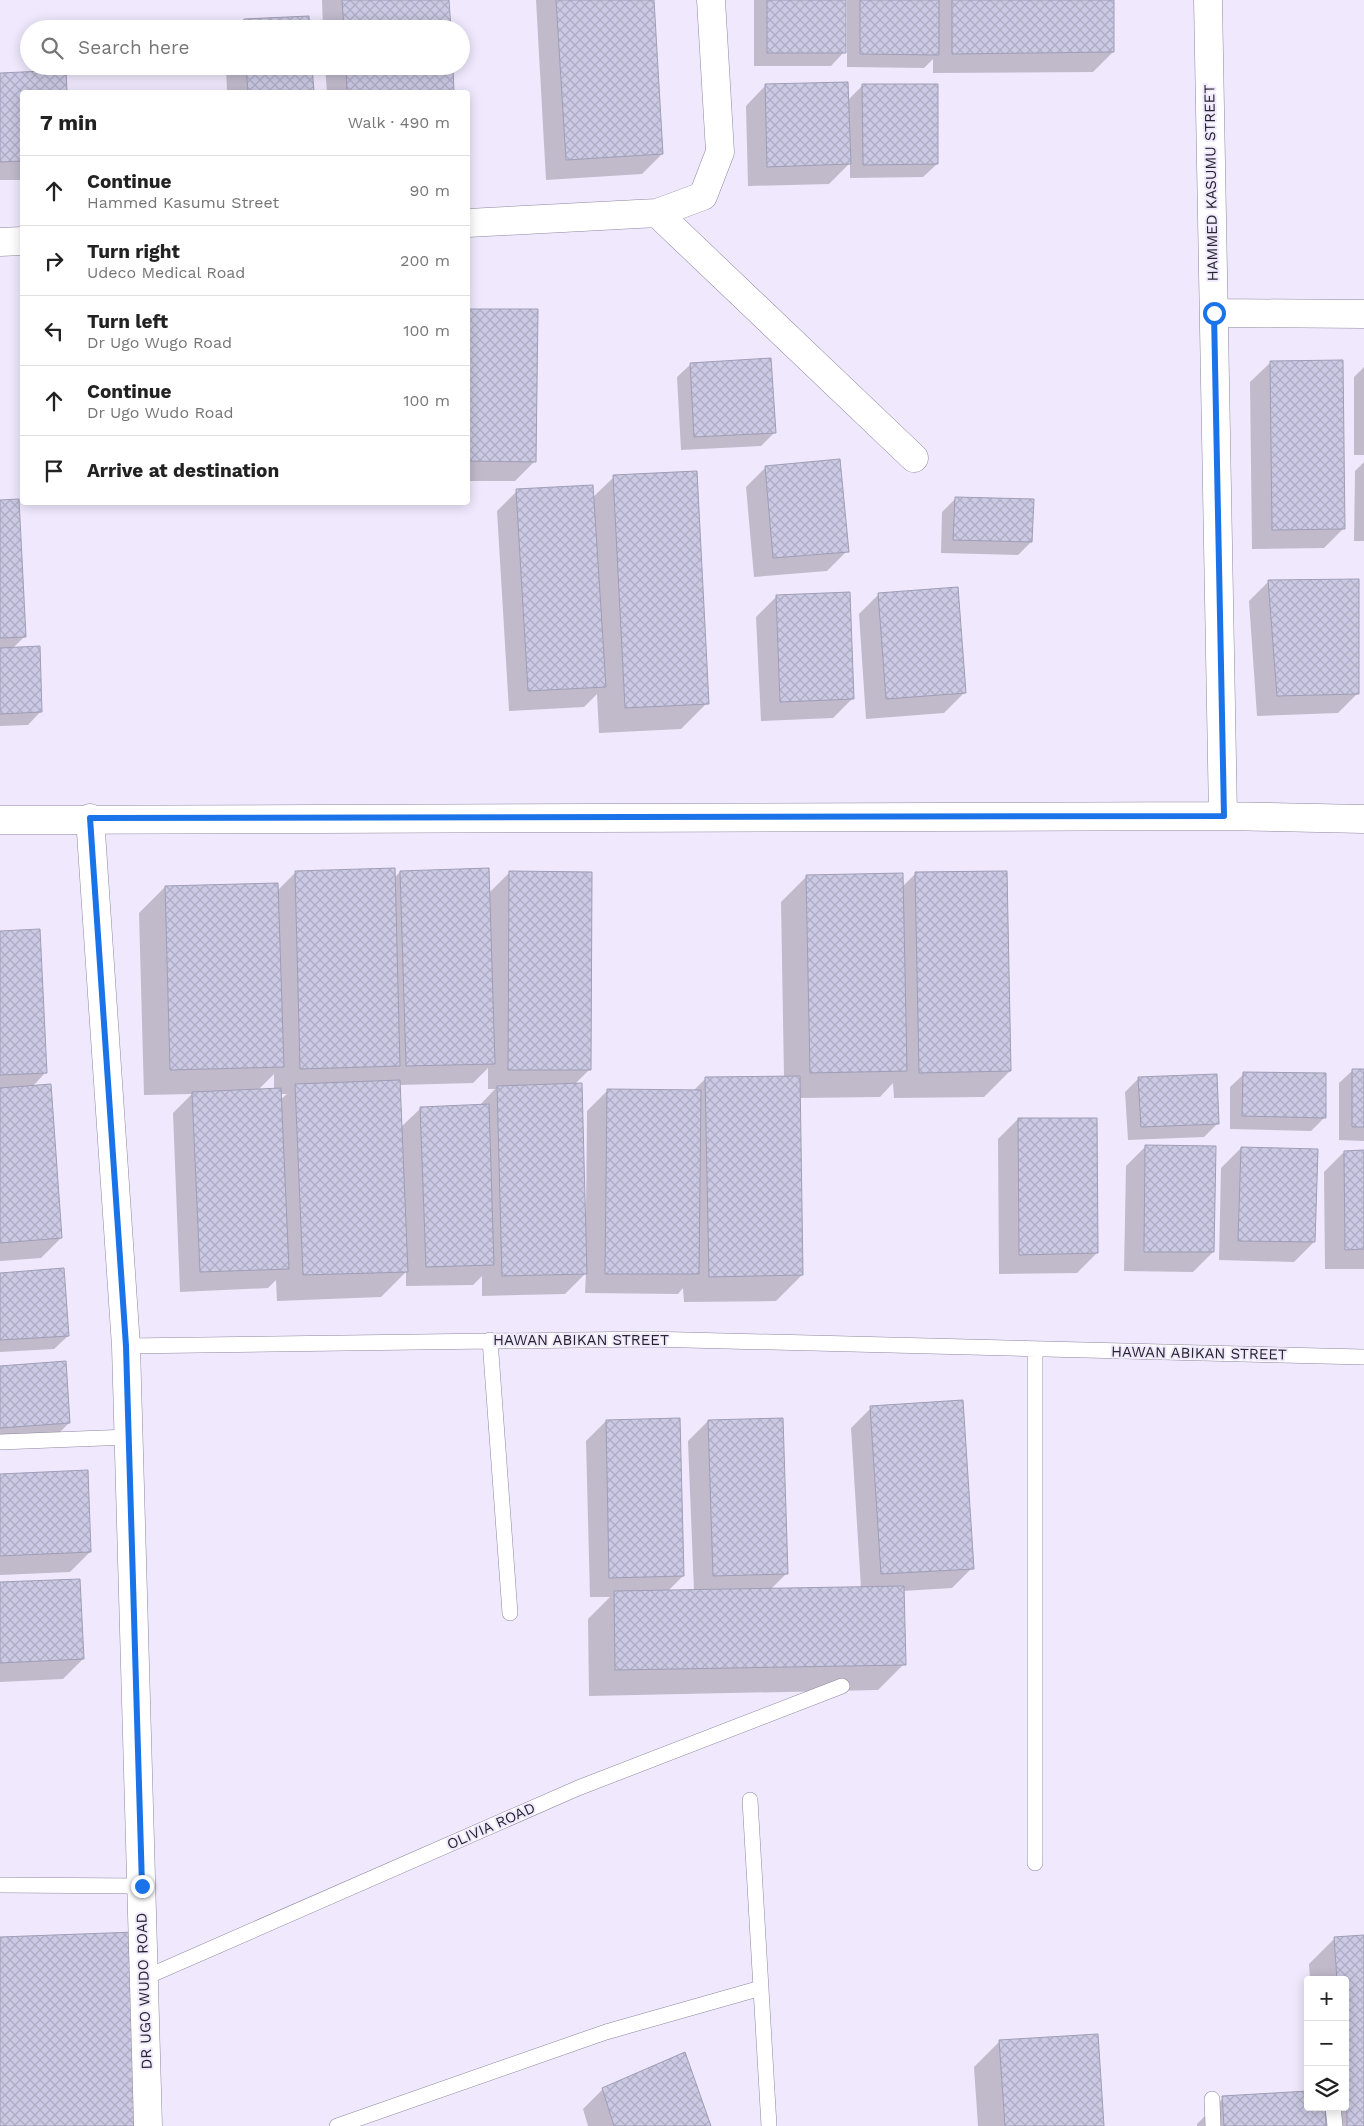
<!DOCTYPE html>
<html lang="en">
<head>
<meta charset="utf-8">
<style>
  :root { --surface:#fff; --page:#f2f2f2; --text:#222; --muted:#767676; --line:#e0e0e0 }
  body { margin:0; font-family:"Work Sans",sans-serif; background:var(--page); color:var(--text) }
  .controls { position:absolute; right:15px; bottom:15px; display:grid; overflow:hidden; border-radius:5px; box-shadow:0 2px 12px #0003 }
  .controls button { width:45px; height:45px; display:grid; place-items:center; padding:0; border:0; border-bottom:1px solid var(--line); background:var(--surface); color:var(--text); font:25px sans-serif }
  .stop { position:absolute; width:15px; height:15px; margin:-11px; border:4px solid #1a73e8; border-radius:50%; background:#fff }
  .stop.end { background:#1a73e8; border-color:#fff; box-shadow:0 1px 5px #0008 }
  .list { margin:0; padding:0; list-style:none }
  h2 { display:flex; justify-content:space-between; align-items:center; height:65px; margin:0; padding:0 20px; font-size:21px }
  h2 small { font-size:16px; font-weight:400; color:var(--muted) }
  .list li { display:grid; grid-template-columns:32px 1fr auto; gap:15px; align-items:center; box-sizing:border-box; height:70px; padding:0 20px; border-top:1px solid var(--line) }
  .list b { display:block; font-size:19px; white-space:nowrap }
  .list p { margin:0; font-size:16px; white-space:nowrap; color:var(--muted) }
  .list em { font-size:16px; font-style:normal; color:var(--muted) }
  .icon { flex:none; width:28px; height:28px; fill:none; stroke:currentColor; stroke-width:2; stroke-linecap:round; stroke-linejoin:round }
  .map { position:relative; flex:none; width:1364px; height:2126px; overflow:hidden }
  .search { position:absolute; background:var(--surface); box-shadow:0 2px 12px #0003; left:20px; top:20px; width:450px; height:55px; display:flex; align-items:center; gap:12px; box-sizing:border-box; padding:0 18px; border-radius:28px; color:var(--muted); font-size:19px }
  .panel { position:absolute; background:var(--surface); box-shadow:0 2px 12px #0003; left:20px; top:90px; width:450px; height:415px; border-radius:5px }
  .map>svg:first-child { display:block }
  .shadow { fill:#0003; fill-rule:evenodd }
  .building { fill:url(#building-cross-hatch); stroke:#a09db6 }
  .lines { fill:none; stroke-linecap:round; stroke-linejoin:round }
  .lane-casing { stroke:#8e869d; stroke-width:16 }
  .street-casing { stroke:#8e869d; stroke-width:29 }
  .lane { stroke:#fff; stroke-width:15 }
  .street { stroke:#fff; stroke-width:28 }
  .route { stroke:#1a73e8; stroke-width:6 }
  .labels { text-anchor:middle; stroke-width:4; stroke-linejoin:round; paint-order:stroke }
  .street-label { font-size:15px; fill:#26232c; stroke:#f0e9fe }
</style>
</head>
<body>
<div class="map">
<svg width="1364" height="2126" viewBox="0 0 1364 2126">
  <defs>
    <pattern id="building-cross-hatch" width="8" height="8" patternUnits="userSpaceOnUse" patternTransform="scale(1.25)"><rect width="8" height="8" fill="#cbc9e3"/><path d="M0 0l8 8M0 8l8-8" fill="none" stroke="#aeacc3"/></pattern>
  </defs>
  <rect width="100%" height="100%" fill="#f0e9fe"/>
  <path class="shadow" d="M322 0H448L449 29H323Z
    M536 0H653L662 154 642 174 546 180Z
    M754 0H844V52L831 66H754Z
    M847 0H1113V52L1093 72 933 73V59L924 68 847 67Z
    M244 21 309 29H236Z
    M226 66H311L312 92H227Z
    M325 66H452L453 92H327Z
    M65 71 66 92H22V180H0V74Z
    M766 85 847 101 863 85 937 164 923 177 850 178V163L829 184 748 186 746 106Z
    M468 310 537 311 535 461 515 481H468Z
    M1271 362 1344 528 1324 548 1252 549 1250 382Z
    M691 364 775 432 761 446 681 450 677 377Z
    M1364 367V455H1354V377Z
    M1364 462V541H1354L1355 471Z
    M766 467 847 551 827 571 754 577 746 487Z
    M614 477 707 703 681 729 599 733 597 694 584 707 509 711 497 511 517 491 593 497Z
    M956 498 1031 542 1018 555 941 553 942 512Z
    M0 501 25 636 13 648 41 711 28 725 0 726Z
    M1269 581 1358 693 1338 713 1257 716 1249 601Z
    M879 594 964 693 944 713 866 719 859 614Z
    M776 597 853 698 833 718 761 721 756 617Z
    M296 872 394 878 400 872 488 894 509 873 590 1069 574 1085 584 1212H586L587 1111 607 1091H693L706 1078 784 1077 781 902 807 876 902 887 916 873 1010 1071 984 1097 894 1098 893 1083 880 1097 799 1098 802 1275 776 1301 684 1302 683 1288 678 1294 585 1293 586 1273 565 1294 482 1296V1276L473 1285 406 1286V1272L381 1297 277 1301 276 1280 268 1288 180 1292 173 1113 192 1094 144 1095 139 913 165 887 277 891ZM488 1068V1089H495L479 1106 421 1108 401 1127 399 1085 473 1083ZM274 1074V1090H258ZM280 1094H287L280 1100Z
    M0 932 46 1072 32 1087 61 1238 41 1258 0 1261Z
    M1353 1070H1364V1141L1339 1140V1083Z
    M1244 1074 1325 1117 1311 1131 1230 1129V1087Z
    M1139 1078 1217 1124 1204 1137 1128 1140 1125 1092Z
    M1018 1119 1097 1253 1077 1273 999 1274 998 1139Z
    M1146 1146 1213 1252 1193 1272 1124 1271 1126 1166Z
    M1241 1148 1314 1242 1294 1262 1219 1260 1221 1168Z
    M1344 1152H1364V1269H1325L1324 1172Z
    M0 1274 68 1336 54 1349 0 1352Z
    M0 1367 69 1423 56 1436 0 1440Z
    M871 1408 972 1568 952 1588 903 1591 904 1664 878 1690 589 1696 588 1619 610 1597H590L586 1441 606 1421 683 1576 667 1592 694 1591 688 1441 708 1421 787 1573 770 1590 861 1588 851 1428Z
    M0 1476 90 1552 70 1572 0 1575Z
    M0 1583 83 1659 63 1679 0 1682Z
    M1364 1936V2126H1197V2124L1223 2098 1308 2107H1345V1980H1310L1309 1964 1335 1938Z
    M1000 2041 1103 2126H978L974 2067Z
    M603 2089 710 2126H588L583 2109Z"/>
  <path class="building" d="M342 0H449L451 29H344Z
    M556 0H654L663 154 566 160Z
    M767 0H846V53H767Z
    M860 0H939V55L860 54Z
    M952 0H1114V52L952 54Z
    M309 16 310 29H244V19Z
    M246 66H312L314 92H248Z
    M346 66H453L454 92H347Z
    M66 70 67 92H22V161L0 162V73Z
    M848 82 851 164 767 167 765 84Z
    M862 84H938V164L863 165Z
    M468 309H538L536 462 468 461Z
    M771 358 776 433 694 437 690 363Z
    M1343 360 1345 529 1272 530 1270 361Z
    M840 459 849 552 773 558 765 466Z
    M697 471 709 704 625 708 613 475Z
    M593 485 606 687 528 691 516 489Z
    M955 497 1034 499 1032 542 953 540Z
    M19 499 26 637 0 638V500Z
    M1359 579V694L1277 696 1268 580Z
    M958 587 966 693 886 699 878 593Z
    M850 592 854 699 780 702 776 595Z
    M40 646 42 712 0 714V648Z
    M395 868 400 1066 300 1069 295 871Z
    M489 868 495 1064 406 1066 400 871Z
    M509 871 592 872 591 1070H508Z
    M1007 871 1011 1071 919 1073 915 872Z
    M903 873 907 1071 810 1073 806 875Z
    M278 883 284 1067 170 1070 165 886Z
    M40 929 47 1073 0 1075V931Z
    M1352 1069H1364V1127H1352Z
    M1243 1072 1326 1073V1118L1242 1116Z
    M1217 1074 1219 1124 1141 1127 1138 1077Z
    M800 1076 803 1275 709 1277 705 1077Z
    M400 1080 408 1272 303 1275 295 1084Z
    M582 1083 587 1274 502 1276 497 1086Z
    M51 1084 62 1238 0 1243V1088Z
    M281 1088 289 1269 200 1272 192 1092Z
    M607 1089 701 1090 699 1274H605Z
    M489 1104 494 1265 426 1267 420 1107Z
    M1018 1118H1097L1098 1253 1019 1255Z
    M1145 1145 1216 1146 1214 1252H1144Z
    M1241 1147 1318 1149 1315 1242 1238 1241Z
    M1364 1150V1249L1345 1250 1344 1151Z
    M64 1268 69 1336 0 1340V1273Z
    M66 1361 70 1423 0 1428V1366Z
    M963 1400 974 1569 881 1574 870 1406Z
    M680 1418 684 1576 609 1578 606 1420Z
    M783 1418 788 1574 713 1576 708 1420Z
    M88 1470 91 1552 0 1556V1474Z
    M80 1579 84 1659 0 1663V1582Z
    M904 1586 906 1665 615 1670 614 1591Z
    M135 1932 141 2126H0V1937Z
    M1364 1935V2126H1347L1345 1980H1337L1334 1937Z
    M1098 2034 1104 2126H1005L999 2040Z
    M685 2052 711 2126H614L602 2088Z
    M1308 2091V2107H1325L1326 2126H1224L1222 2096Z"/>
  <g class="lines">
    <g class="lane-casing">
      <path id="lane" d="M490 1340 510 1613
        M126 1346 648 1339 1364 1357
        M1035 1349V1863
        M0 1442 129 1437
        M750 1800 769 2126
        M0 1885 141 1886
        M144 1978 578 1788 842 1686
        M1212 2099 1213 2126
        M1333 2107 1335 2126
        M337 2126 606 2032 761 1988"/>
    </g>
    <g class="street-casing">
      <path id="street" d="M1208 0 1223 816
        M657 213 914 458
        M468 223 657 213 703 196 720 152 711 0
        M0 242 22 241
        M1214 313 1364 314
        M90 818 126 1346 148 2126
        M0 820 1223 816 1364 819"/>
    </g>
    <use href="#lane" class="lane"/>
    <use href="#street" class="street"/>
  </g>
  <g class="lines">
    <path class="route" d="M142 1886 126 1346 90 818 1224 816 1214 313"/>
  </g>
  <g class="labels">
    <g class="street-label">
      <text transform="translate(1211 183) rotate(-91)" y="5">HAMMED KASUMU STREET</text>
      <text x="581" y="1345">HAWAN ABIKAN STREET</text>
      <text transform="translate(1199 1353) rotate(1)" y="5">HAWAN ABIKAN STREET</text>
      <text transform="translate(491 1826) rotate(-24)" y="5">OLIVIA ROAD</text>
      <text transform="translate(144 1991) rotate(-92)" y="5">DR UGO WUDO ROAD</text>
    </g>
  </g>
</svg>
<div class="controls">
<button>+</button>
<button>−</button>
<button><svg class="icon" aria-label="layers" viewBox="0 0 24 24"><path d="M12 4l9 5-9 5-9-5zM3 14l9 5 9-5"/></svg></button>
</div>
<div class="stop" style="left:1214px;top:313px"></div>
<div class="stop end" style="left:142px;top:1886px"></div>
<div class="search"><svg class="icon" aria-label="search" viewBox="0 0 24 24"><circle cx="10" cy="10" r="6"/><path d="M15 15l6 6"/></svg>Search here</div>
<section class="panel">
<h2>7 min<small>Walk · 490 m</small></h2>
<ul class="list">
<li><svg class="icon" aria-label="ahead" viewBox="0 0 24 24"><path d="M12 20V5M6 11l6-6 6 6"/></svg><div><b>Continue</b><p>Hammed Kasumu Street</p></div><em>90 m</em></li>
<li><svg class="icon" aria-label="right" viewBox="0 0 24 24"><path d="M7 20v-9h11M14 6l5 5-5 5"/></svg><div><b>Turn right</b><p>Udeco Medical Road</p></div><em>200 m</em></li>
<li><svg class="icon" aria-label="left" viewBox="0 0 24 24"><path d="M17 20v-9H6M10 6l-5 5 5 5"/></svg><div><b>Turn left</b><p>Dr Ugo Wugo Road</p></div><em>100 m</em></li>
<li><svg class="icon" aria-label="ahead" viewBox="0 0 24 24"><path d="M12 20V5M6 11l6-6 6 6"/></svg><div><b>Continue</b><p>Dr Ugo Wudo Road</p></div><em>100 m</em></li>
<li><svg class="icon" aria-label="arrive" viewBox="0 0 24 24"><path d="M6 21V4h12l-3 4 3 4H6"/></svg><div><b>Arrive at destination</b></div></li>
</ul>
</section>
</div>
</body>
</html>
